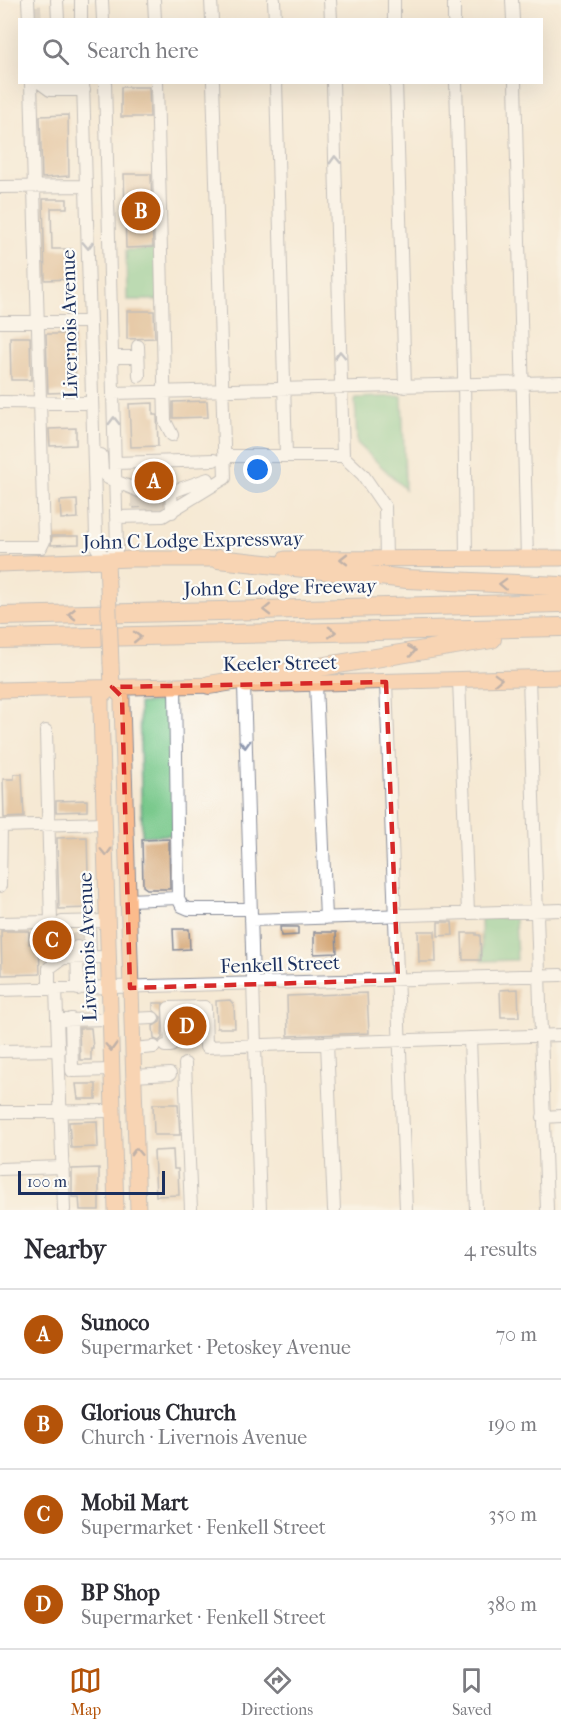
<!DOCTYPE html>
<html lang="en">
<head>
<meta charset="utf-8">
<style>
  :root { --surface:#fff; --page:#f2f2f3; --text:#2b2b33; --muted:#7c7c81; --line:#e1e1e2; --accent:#b45309 }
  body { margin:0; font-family:"IM FELL French Canon",serif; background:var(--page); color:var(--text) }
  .scale { position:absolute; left:18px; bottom:15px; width:147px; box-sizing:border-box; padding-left:6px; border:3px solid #1b2f5e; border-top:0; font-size:16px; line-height:21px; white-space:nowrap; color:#1b2f5e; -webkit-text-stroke:4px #fdfcf7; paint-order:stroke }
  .you { position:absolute; left:258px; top:470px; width:21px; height:21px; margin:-15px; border:4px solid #fff; border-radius:50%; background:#1a73e8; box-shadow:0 0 0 9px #1a73e833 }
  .badge { display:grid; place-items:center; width:39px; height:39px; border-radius:50%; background:var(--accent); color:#fff; font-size:20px; font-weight:700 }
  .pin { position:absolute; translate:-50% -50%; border:3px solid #fff; box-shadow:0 2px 6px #0006 }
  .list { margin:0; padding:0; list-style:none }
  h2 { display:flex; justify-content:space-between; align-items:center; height:78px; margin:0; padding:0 24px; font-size:26px }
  h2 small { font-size:20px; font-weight:400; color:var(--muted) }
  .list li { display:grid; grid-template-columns:39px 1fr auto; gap:18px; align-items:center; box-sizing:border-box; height:90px; padding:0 24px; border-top:2px solid var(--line) }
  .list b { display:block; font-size:22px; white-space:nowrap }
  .list p { margin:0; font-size:20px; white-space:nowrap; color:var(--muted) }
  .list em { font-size:20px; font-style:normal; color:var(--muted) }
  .icon { flex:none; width:33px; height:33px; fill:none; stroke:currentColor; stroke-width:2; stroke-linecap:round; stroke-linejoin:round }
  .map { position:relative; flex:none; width:561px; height:1210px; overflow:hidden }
  .search { position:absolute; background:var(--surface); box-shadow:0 6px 24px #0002; left:18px; right:18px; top:18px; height:66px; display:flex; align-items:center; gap:15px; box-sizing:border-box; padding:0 21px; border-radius:0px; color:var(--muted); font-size:22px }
  .sheet { height:438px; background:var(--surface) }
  nav { display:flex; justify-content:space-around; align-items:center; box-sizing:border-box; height:84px; border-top:2px solid var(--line); background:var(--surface); font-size:16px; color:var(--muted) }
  nav a { display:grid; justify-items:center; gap:3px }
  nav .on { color:var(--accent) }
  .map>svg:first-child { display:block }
  .green { fill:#76c789; stroke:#487b74; stroke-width:1.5 }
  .building { fill:#d4a573 }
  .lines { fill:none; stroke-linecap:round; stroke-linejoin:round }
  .minor-tunnel { stroke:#cac4bc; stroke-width:12; stroke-dasharray:12 6; stroke-linecap:butt }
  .minor-casing { stroke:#888c99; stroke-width:14 }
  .major-casing { stroke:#888c99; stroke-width:17 }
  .highway-casing { stroke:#888c99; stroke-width:20 }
  .minor { stroke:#fff; stroke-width:12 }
  .major { stroke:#fbbb8c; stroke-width:15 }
  .highway { stroke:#fbbb8c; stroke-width:18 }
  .major-bridge-casing { stroke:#888c99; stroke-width:17; stroke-linecap:butt }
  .major-bridge { stroke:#fbbb8c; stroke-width:15 }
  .oneway { stroke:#8d97ae }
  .oneway2 { stroke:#806e73 }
  .marked { fill:none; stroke:#d62828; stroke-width:4.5; stroke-dasharray:12 8; stroke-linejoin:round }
  .labels { text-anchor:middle; stroke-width:4.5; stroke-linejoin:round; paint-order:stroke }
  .street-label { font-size:20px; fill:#1b2f5e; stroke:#fdfcf7 }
</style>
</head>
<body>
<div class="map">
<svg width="561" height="1210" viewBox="0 0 561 1210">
  <rect width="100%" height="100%" fill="#fdfcf7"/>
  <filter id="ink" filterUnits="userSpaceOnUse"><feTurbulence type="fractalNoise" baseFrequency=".0167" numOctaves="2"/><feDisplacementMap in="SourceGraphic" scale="12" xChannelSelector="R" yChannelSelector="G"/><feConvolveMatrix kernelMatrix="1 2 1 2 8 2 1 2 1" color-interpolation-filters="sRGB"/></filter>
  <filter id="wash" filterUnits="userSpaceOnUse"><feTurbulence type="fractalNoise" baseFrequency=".008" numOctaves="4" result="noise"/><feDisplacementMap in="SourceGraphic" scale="24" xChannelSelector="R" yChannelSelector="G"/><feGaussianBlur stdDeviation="1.35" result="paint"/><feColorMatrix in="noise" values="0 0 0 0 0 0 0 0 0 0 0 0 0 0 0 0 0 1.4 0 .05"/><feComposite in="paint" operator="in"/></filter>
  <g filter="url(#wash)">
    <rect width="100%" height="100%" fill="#f6e9d4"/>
    <path class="green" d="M157 249 159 300H127L126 250Z
      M402 396 405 477V489L357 443 355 398Z
      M172 702 175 835 142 836 139 703Z
      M515 917 517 960 482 961 481 918Z"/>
    <g id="blocks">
      <path class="building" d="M121 87H149L150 117H121Z
        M68 115 69 176 42 178 40 116Z
        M124 174H151L153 247 126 248Z
        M43 199H67V208H51L52 249H72V279L45 280Z
        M127 311H154L155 338 127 339Z
        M46 334H74L76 392 48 393Z
        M10 337H30L31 380H11Z
        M207 401 208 417 173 418V402Z
        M153 403V415H157L158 446 131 447 129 404Z
        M76 428V445L50 446 49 429Z
        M142 473H164V484L143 483Z
        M133 498 163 500V506L134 508Z
        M77 500 78 518 61 519 60 501Z
        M52 536H79V544L51 545Z
        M14 774H22L24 817 4 818 3 779H14Z
        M87 800V811L56 812V801Z
        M87 837 89 908 59 909 57 838Z
        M169 839 170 889H147L143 886 142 840Z
        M438 922H452L453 935 438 936Z
        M280 927H298V935L281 936Z
        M173 929H189L190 949 174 950Z
        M1 931H29V944L39 943 40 974 2 975Z
        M45 931H54L55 950H46Z
        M418 931H435L436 962H419Z
        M314 932H336L337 953 314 954Z
        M462 933H476V935H480L481 960H463Z
        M518 989 519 1017H501L500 990Z
        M367 993 369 1033 288 1036 287 996Z
        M230 1000 234 1005 235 1028H217L216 1001Z
        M153 1003H163L162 1038 159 1041 154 1039 153 1026 160 1022 161 1017 153 1010Z
        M197 1015 198 1037 179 1038 178 1016Z
        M79 1028H91L93 1048H91V1060H80Z
        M76 1084H96V1099H78Z
        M153 1104H178L180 1135H154Z
        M97 1121 98 1147 71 1148 69 1122Z
        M173 1150 174 1169H178L179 1195 156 1196 154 1151Z
        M99 1168V1210H80L79 1197H72V1169Z"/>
    </g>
  </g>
  <g filter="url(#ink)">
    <use href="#blocks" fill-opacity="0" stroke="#888c99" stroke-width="1.5"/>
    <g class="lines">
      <path class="minor-tunnel" d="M35 6 36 20
        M137 495V511
        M147 499V511
        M157 499 158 511
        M77 933V947"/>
      <g class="minor-casing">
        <path id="minor" d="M28 0 29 20
          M57 0 58 20
          M81 0V20
          M102 0 103 20
          M154 0 155 20
          M211 0 212 20
          M274 0 275 20
          M330 0 331 20
          M394 0V20
          M454 0V20
          M512 0 513 20
          M39 82 50 90H84
          M83 82 96 536 97 548 107 560 117 548 105 82
          M157 82 165 421 172 435
          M276 82 286 456
          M333 82 343 456
          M396 82 405 387
          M456 82 464 374 466 560
          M515 82 527 559
          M0 187 86 186
          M0 322H90
          M138 346 139 376
          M112 357H138
          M113 393 561 382
          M0 402 92 403
          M101 455 102 471 108 478 139 491 171 492 172 512
          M224 456H343
          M343 456 363 475 385 507 386 559
          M115 463 214 460
          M171 492 208 479
          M116 517 163 516 225 478 213 82
          M0 547H41L44 541 31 82
          M529 678 547 1210
          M459 680 468 913
          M386 682 406 1210
          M316 684 326 918
          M244 685 260 1210
          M175 686 178 898 182 906 189 909H250
          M0 886 1 826 105 823
          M128 900 178 898
          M251 920 561 910
          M89 921 90 957
          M107 921 62 922 63 958 108 957
          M0 923 51 922 46 731
          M77 947 78 989
          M49 989V968L63 958
          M56 989 64 1210
          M0 990 561 975
          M71 1019 72 1071 112 1070
          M131 1019 153 1018
          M63 1020 110 1019
          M470 1038 476 1210
          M327 1043 334 1210
          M165 1046H171L169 1008 205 1007 206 1047 561 1035
          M133 1049 154 1047
          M0 1051 59 1050
          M185 1064 191 1210
          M133 1076 170 1074
          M0 1112 113 1111
          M543 1117 561 1116
          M0 1169 63 1167"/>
      </g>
      <g class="major-casing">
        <path id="major" d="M285 559 561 558
          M107 560 108 586
          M0 564 131 559H228
          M111 664 112 687 122 697V704L138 1210
          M246 685 561 677
          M112 687 101 697V709L116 1210
          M0 690 219 685"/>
      </g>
      <g class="highway-casing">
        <path id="highway" d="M218 559 407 579 561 586
          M0 616 561 603
          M0 639 561 627
          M209 685 492 639"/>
      </g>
      <use href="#minor" class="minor"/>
      <use href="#major" class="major"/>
      <use href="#highway" class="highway"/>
      <g class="major-bridge-casing">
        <path id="major-bridge" d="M108 586 111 664"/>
      </g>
      <use href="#major-bridge" class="major-bridge"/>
    </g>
    <defs><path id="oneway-chevron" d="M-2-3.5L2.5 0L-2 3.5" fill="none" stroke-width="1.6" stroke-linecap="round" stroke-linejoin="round" transform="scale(1.5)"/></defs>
    <g class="oneway">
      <use href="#oneway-chevron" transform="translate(335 160) rotate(-92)"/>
      <use href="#oneway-chevron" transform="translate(88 245) rotate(88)"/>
      <use href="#oneway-chevron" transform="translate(340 355) rotate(-92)"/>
      <use href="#oneway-chevron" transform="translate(114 421) rotate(-91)"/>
      <use href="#oneway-chevron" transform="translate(245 744) rotate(88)"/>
    </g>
    <g class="oneway2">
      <use href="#oneway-chevron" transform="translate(344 559) rotate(-180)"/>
      <use href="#oneway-chevron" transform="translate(503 584) rotate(-178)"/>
      <use href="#oneway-chevron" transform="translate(267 610) rotate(179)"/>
      <use href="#oneway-chevron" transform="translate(72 614) rotate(179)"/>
      <use href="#oneway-chevron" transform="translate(332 632) rotate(-1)"/>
      <use href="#oneway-chevron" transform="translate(137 637) rotate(-1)"/>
      <use href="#oneway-chevron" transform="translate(412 651) rotate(-9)"/>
      <use href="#oneway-chevron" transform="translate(498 679) rotate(-2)"/>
      <use href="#oneway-chevron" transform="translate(106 852) rotate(88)"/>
      <use href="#oneway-chevron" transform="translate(111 1047) rotate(88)"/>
      <use href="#oneway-chevron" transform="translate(136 1152) rotate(-92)"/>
    </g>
  </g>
  <path d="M0 0H561V1210H0ZM386 682 398 980 130 988 122 697 112 687Z" fill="#f6e9d4" fill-opacity=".55" fill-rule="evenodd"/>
  <path class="marked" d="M386 682 398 980 130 988 122 697 112 687Z"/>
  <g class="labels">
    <g class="street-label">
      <text transform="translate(69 324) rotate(-91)" y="7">Livernois Avenue</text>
      <text transform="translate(193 540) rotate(-1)" y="7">John C Lodge Expressway</text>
      <text transform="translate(280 587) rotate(-1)" y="7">John C Lodge Freeway</text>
      <text transform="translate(280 663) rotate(-1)" y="7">Keeler Street</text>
      <text transform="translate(87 947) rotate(-92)" y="7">Livernois Avenue</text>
      <text transform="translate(280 964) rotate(-2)" y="7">Fenkell Street</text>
    </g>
  </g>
</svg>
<div class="scale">100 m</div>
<div class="you"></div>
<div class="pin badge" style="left:154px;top:481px">A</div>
<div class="pin badge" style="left:141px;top:211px">B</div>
<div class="pin badge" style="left:52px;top:940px">C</div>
<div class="pin badge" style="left:187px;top:1026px">D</div>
<div class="search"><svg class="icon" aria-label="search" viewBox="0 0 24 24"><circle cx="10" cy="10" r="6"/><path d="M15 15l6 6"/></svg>Search here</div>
</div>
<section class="sheet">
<h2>Nearby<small>4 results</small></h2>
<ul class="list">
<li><span class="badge">A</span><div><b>Sunoco</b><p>Supermarket · Petoskey Avenue</p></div><em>70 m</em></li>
<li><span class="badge">B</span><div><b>Glorious Church</b><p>Church · Livernois Avenue</p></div><em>190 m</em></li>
<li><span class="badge">C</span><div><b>Mobil Mart</b><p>Supermarket · Fenkell Street</p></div><em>350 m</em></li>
<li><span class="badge">D</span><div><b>BP Shop</b><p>Supermarket · Fenkell Street</p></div><em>380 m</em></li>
</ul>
</section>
<nav>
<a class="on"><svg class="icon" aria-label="map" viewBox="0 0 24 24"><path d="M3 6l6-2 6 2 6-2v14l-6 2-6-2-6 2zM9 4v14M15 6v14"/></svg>Map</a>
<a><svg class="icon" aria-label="directions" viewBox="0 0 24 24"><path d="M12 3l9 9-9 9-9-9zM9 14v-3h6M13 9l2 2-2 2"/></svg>Directions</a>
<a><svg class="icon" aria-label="saved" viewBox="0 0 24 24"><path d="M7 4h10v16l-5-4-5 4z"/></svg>Saved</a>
</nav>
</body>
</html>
